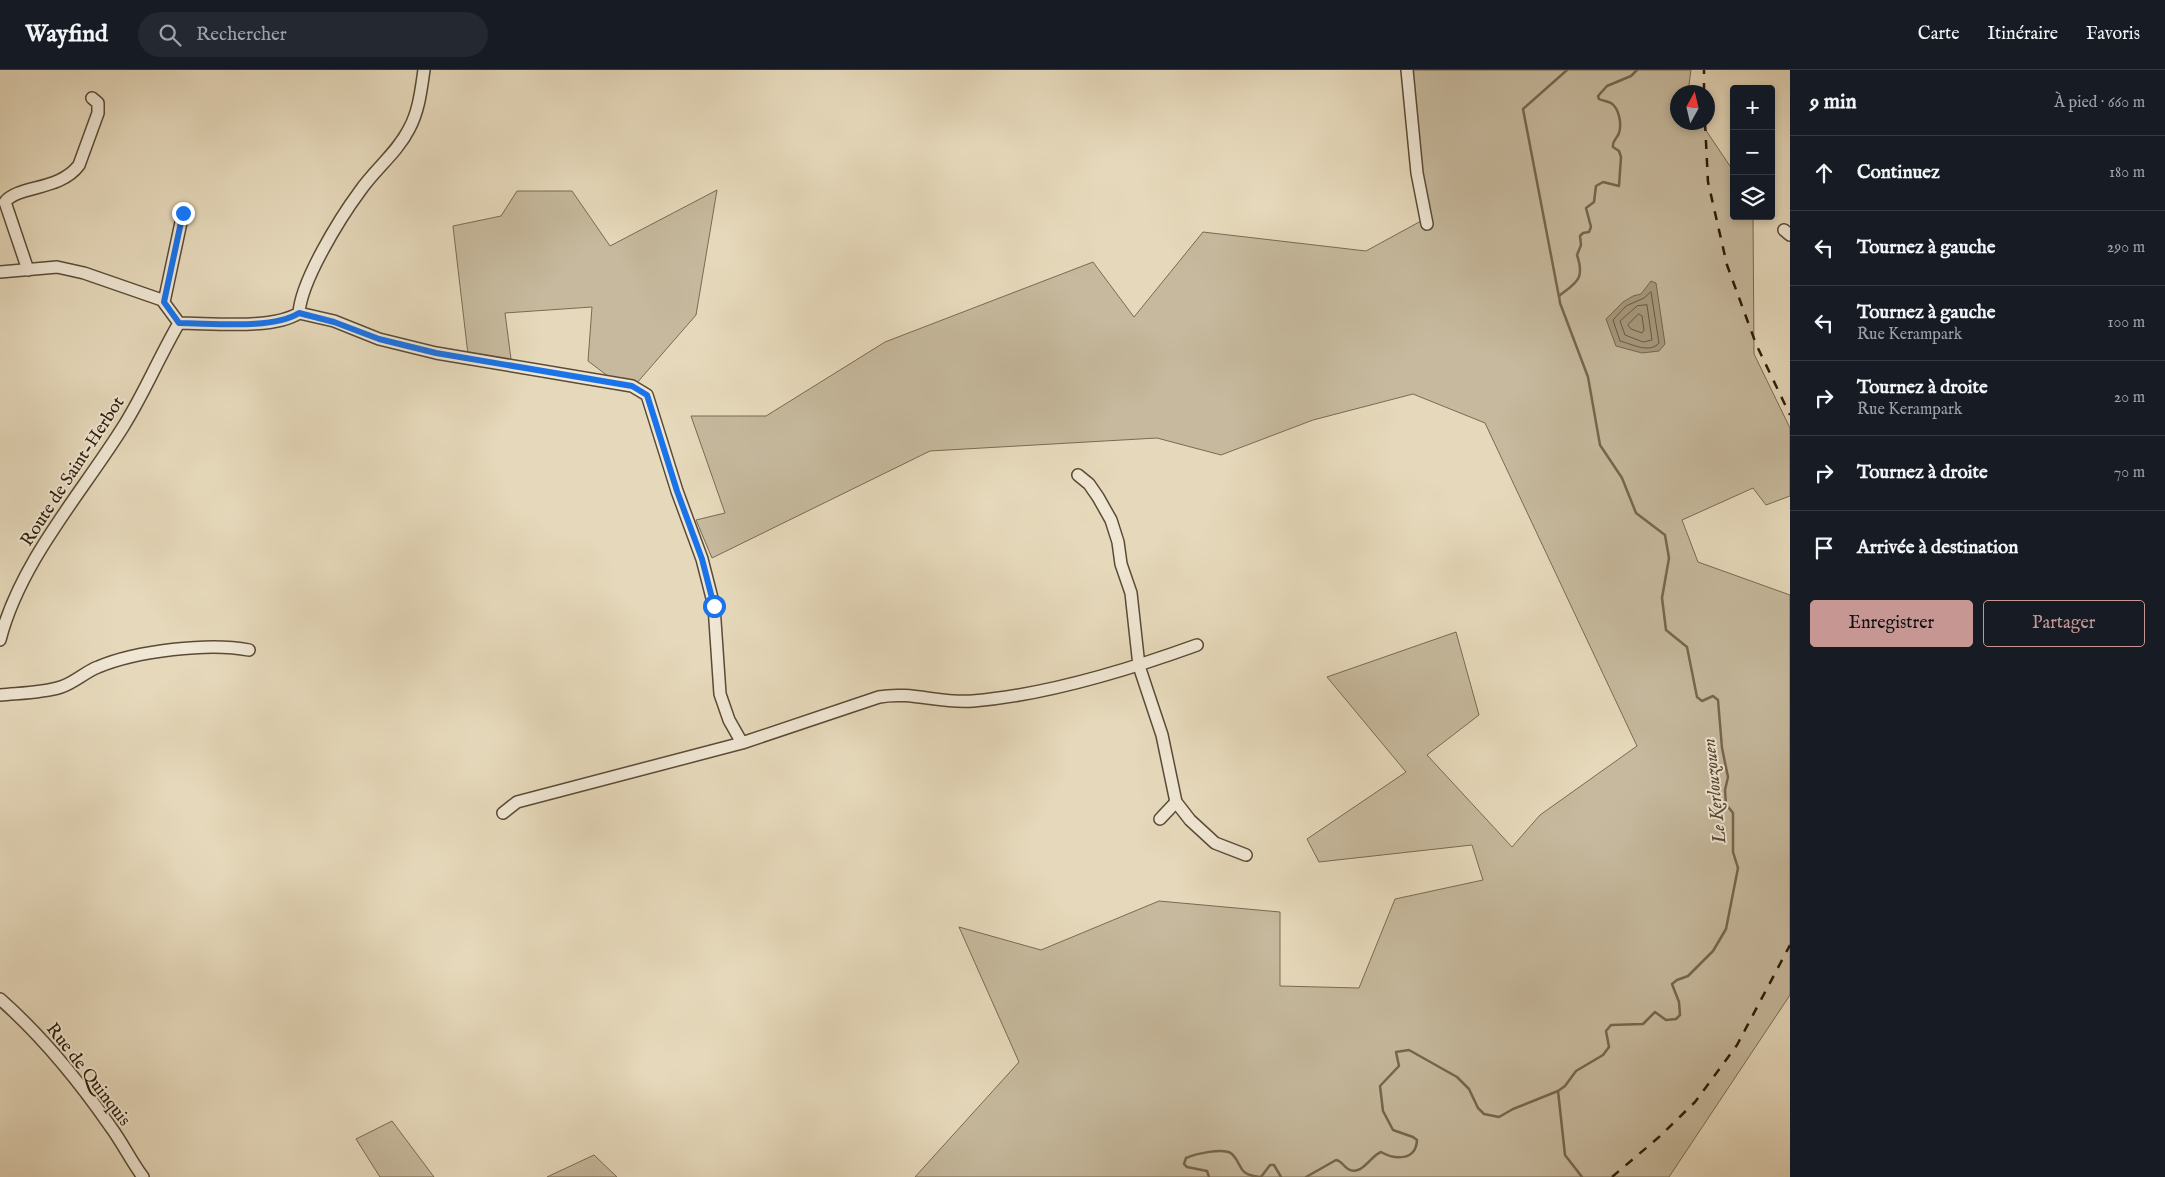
<!DOCTYPE html>
<html lang="fr">
<head>
<meta charset="utf-8">
<style>
  :root { --surface:#171b24; --page:#242831; --text:#f1f3f6; --muted:#9ea1a6; --line:#363941; --accent:#c59692 }
  body { margin:0; font-family:"IM FELL English",serif; background:var(--page); color:var(--text) }
  .controls { position:absolute; right:15px; top:15px; display:grid; overflow:hidden; border-radius:5px; box-shadow:0 2px 8px #0003 }
  .controls button { width:45px; height:45px; display:grid; place-items:center; padding:0; border:0; border-bottom:1px solid var(--line); background:var(--surface); color:var(--text); font:25px sans-serif }
  .compass { position:absolute; left:1670px; top:15px; width:45px; height:45px; border-radius:50%; background:var(--surface); box-shadow:0 2px 8px #0003; rotate:8deg }
  .stop { position:absolute; width:15px; height:15px; margin:-11px; border:4px solid #1a73e8; border-radius:50%; background:#fff }
  .stop.end { background:#1a73e8; border-color:#fff; box-shadow:0 1px 5px #0008 }
  .list { margin:0; padding:0; list-style:none }
  h2 { display:flex; justify-content:space-between; align-items:center; height:65px; margin:0; padding:0 20px; font-size:21px }
  h2 small { font-size:16px; font-weight:400; color:var(--muted) }
  .list li { display:grid; grid-template-columns:32px 1fr auto; gap:15px; align-items:center; box-sizing:border-box; height:75px; padding:0 20px; border-top:1px solid var(--line) }
  .list b { display:block; font-size:19px; white-space:nowrap }
  .list p { margin:0; font-size:16px; white-space:nowrap; color:var(--muted) }
  .list em { font-size:16px; font-style:normal; color:var(--muted) }
  .actions { display:flex; gap:10px; padding:15px 20px }
  .actions a { flex:1; padding:11px 0; border:1px solid var(--accent); border-radius:5px; text-align:center; font-size:18px; color:var(--accent) }
  .actions .main { background:var(--accent); color:#111 }
  .icon { flex:none; width:28px; height:28px; fill:none; stroke:currentColor; stroke-width:2; stroke-linecap:round; stroke-linejoin:round }
  .map { position:relative; flex:none; width:1790px; height:1107px; overflow:hidden }
  header { display:flex; align-items:center; gap:30px; box-sizing:border-box; height:70px; padding:0 25px; background:var(--surface); border-bottom:1px solid var(--line) }
  header strong { font-size:24px }
  nav { display:flex; gap:28px; margin-inline-start:auto; font-size:18px }
  .search { width:350px; height:45px; background:var(--page); display:flex; align-items:center; gap:12px; box-sizing:border-box; padding:0 18px; border-radius:28px; color:var(--muted); font-size:19px }
  main { display:flex }
  aside { flex:1; background:var(--surface) }
  .map>svg:first-child { display:block }
  .green { fill:#c6b99d; stroke:#796a53 }
  .water { fill:#a7997e; stroke:#76674f }
  .lines { fill:none; stroke-linecap:round; stroke-linejoin:round }
  .shore { stroke:#6a5a44; stroke-width:1 }
  .stream { stroke:#76674f; stroke-width:2.5 }
  .minor-casing { stroke:#5a4b36; stroke-width:14 }
  .minor { stroke:#efe6d3; stroke-width:11 }
  .rail { stroke:#2c1c09; stroke-width:2.5; stroke-dasharray:9 9; stroke-linecap:butt }
  .route { stroke:#1a73e8; stroke-width:6 }
  .labels { text-anchor:middle; stroke-width:4; stroke-linejoin:round; paint-order:stroke }
  .street-label { font-size:18px; fill:#2c1c09; stroke:#efe6d3 }
  .water-label { font-size:19px; font-style:italic; fill:#574832; stroke:#efe6d3 }
</style>
</head>
<body>
<header>
<strong>Wayfind</strong>
<div class="search"><svg class="icon" aria-label="search" viewBox="0 0 24 24"><circle cx="10" cy="10" r="6"/><path d="M15 15l6 6"/></svg>Rechercher</div>
<nav><a>Carte</a><a>Itinéraire</a><a>Favoris</a></nav>
</header>
<main>
<div class="map">
<svg width="1790" height="1107" viewBox="0 0 1790 1107">
  <rect width="100%" height="100%" fill="#e6d9bb"/>
  <filter id="stains"><feTurbulence type="fractalNoise" baseFrequency=".004" numOctaves="4"/><feColorMatrix values="0 0 0 0 .2 0 0 0 0 .09 0 0 0 0 .02 0 0 0 .5 -.17"/></filter>
  <radialGradient id="worn" r=".72"><stop offset=".6" stop-color="#630" stop-opacity="0"/><stop offset="1" stop-color="#630" stop-opacity=".3"/></radialGradient>
  <path class="green" d="M1403 0H1691L1688 22H1678V52L1701 53 1734 102V146H1753L1754 284 1790 358V426L1766 435 1753 418 1682 450 1698 492 1790 525V925L1669 1107H915L1019 992 959 857 1041 880 1159 831 1280 842V916L1359 918 1395 829 1483 810 1472 775 1319 792 1307 769 1406 702 1327 607 1456 562 1479 645 1427 685 1512 777 1540 745 1637 676 1485 353 1413 324 1313 350 1221 385 1157 368 930 381 712 488 696 450 725 443 691 346H766L885 272 1093 192 1134 247 1203 162 1366 181 1421 151Z
    M717 120 696 245 629 322 588 291 592 237 505 243 511 289 469 293 453 156 501 146 517 121H572L610 176Z
    M392 1051 434 1107H380L356 1069Z
    M594 1085 617 1107H547Z"/>
  <path class="water" d="M1651 211 1656 213 1665 274 1659 281 1642 283 1616 276 1606 249 1623 232 1633 226 1641 224Z"/>
  <g class="lines">
    <path class="shore" d="M1651 222 1659 273C1649 284 1632 274 1620 271L1613 250 1626 236 1644 228Z
      M1647 235 1652 270 1643 272 1625 265 1620 251 1637 236Z
      M1639 244 1642 246 1644 260 1642 263 1631 259 1628 255Z"/>
    <path class="stream" d="M1559 227 1523 39 1567 0
      M1558 1021 1565 1085 1582 1107
      M1209 1107 1207 1101 1187 1097 1184 1094 1186 1088C1195 1084 1224 1077 1232 1084 1244 1096 1236 1104 1260 1107
      M1261 1107 1270 1095H1274L1281 1107
      M1306 1107 1336 1090C1342 1091 1343 1096 1348 1099 1362 1107 1371 1085 1381 1082 1395 1090 1416 1091 1417 1070L1413 1067 1393 1060 1383 1041 1380 1016 1399 996 1396 982 1409 980 1457 1007 1469 1019 1478 1038 1484 1044 1499 1047 1513 1039 1558 1021 1565 1016 1576 1001 1603 985 1609 977 1606 961 1611 955 1643 954 1655 942 1666 950 1676 949 1680 945 1679 932 1672 914 1677 910 1688 906 1713 881 1726 859 1738 798 1733 782V743L1726 734 1725 720 1728 707 1722 678 1718 630 1713 626 1702 631 1697 627 1687 577 1666 560 1662 528 1669 488 1665 465 1636 443 1622 408 1600 375 1588 307 1560 233 1559 226C1577 212 1585 209 1577 185L1581 175 1580 166 1583 163 1589 162 1591 157 1586 138 1594 132 1596 116 1603 112 1619 116 1621 87 1619 81 1613 77C1612 70 1617 69 1619 63 1622 54 1619 38 1611 33 1607 31 1603 31 1599 29L1598 26 1607 16 1631 6 1637 0"/>
    <g class="minor-casing">
      <path id="minor" d="M1407 0 1417 103 1427 154
        M1784 160 1790 165
        M28 200 5 132C18 115 60 121 79 95L98 43V33L92 28
        M0 202 57 197 84 203 162 230 179 253C212 253 272 260 299 243
        M164 232 183 143
        M299 243 334 251 379 269 436 283 632 316 647 325 677 421 702 489 714 536 720 624 729 650 742 673 879 627C911 621 941 634 973 631 1046 625 1128 600 1197 575
        M299 243C301 211 340 148 360 121 375 99 397 83 409 59 419 41 421 20 424 0
        M1078 405 1089 414 1098 427 1111 450 1118 472 1121 494 1131 523 1139 596 1162 665 1176 732 1160 749
        M0 570C20 492 81 424 123 357 144 324 159 287 179 253
        M0 625C20 623 42 623 61 617 74 613 85 602 98 597 136 581 209 572 249 580
        M1176 732 1190 750 1215 773 1246 785
        M503 743 517 732 742 673
        M0 929C42 966 78 1010 110 1056 122 1072 131 1091 143 1107"/>
    </g>
    <use href="#minor" class="minor"/>
    <path class="rail" d="M1704 22V0
      M1705 52 1708 112 1727 195 1756 274 1790 345
      M1612 1107 1659 1067 1695 1032 1737 975 1790 875"/>
  </g>
  <g class="lines">
    <path class="route" d="M183 143 164 232 179 253C212 253 272 260 299 243L334 252 379 269 436 283 632 316 647 325 677 421 702 489 714 536"/>
  </g>
  <g class="labels">
    <g class="street-label">
      <text transform="translate(72 401) rotate(-57)" y="6">Route de Saint-Herbot</text>
      <text transform="translate(89 1004) rotate(52)" y="6">Rue de Quinquis</text>
    </g>
    <g class="water-label">
      <text transform="translate(1713 721) rotate(-96)" y="7">Le Kerlouzouen</text>
    </g>
  </g>
  <rect width="100%" height="100%" filter="url(#stains)"/>
  <rect width="100%" height="100%" fill="url(#worn)"/>
</svg>
<div class="controls">
<button>+</button>
<button>−</button>
<button><svg class="icon" aria-label="layers" viewBox="0 0 24 24"><path d="M12 4l9 5-9 5-9-5zM3 14l9 5 9-5"/></svg></button>
</div>
<svg class="compass" viewBox="-18 -18 36 36"><path d="M0-13l5 13h-10z" fill="#e53935"/><path d="M0 13l5-13h-10z" fill="#9ea1a6"/></svg>
<div class="stop" style="left:714px;top:536px"></div>
<div class="stop end" style="left:183px;top:143px"></div>
</div>
<aside>
<h2>9 min<small>À pied · 660 m</small></h2>
<ul class="list">
<li><svg class="icon" aria-label="ahead" viewBox="0 0 24 24"><path d="M12 20V5M6 11l6-6 6 6"/></svg><div><b>Continuez</b></div><em>180 m</em></li>
<li><svg class="icon" aria-label="left" viewBox="0 0 24 24"><path d="M17 20v-9H6M10 6l-5 5 5 5"/></svg><div><b>Tournez à gauche</b></div><em>290 m</em></li>
<li><svg class="icon" aria-label="left" viewBox="0 0 24 24"><path d="M17 20v-9H6M10 6l-5 5 5 5"/></svg><div><b>Tournez à gauche</b><p>Rue Kerampark</p></div><em>100 m</em></li>
<li><svg class="icon" aria-label="right" viewBox="0 0 24 24"><path d="M7 20v-9h11M14 6l5 5-5 5"/></svg><div><b>Tournez à droite</b><p>Rue Kerampark</p></div><em>20 m</em></li>
<li><svg class="icon" aria-label="right" viewBox="0 0 24 24"><path d="M7 20v-9h11M14 6l5 5-5 5"/></svg><div><b>Tournez à droite</b></div><em>70 m</em></li>
<li><svg class="icon" aria-label="arrive" viewBox="0 0 24 24"><path d="M6 21V4h12l-3 4 3 4H6"/></svg><div><b>Arrivée à destination</b></div></li>
</ul>
<div class="actions"><a class="main">Enregistrer</a><a>Partager</a></div>
</aside>
</main>
</body>
</html>
